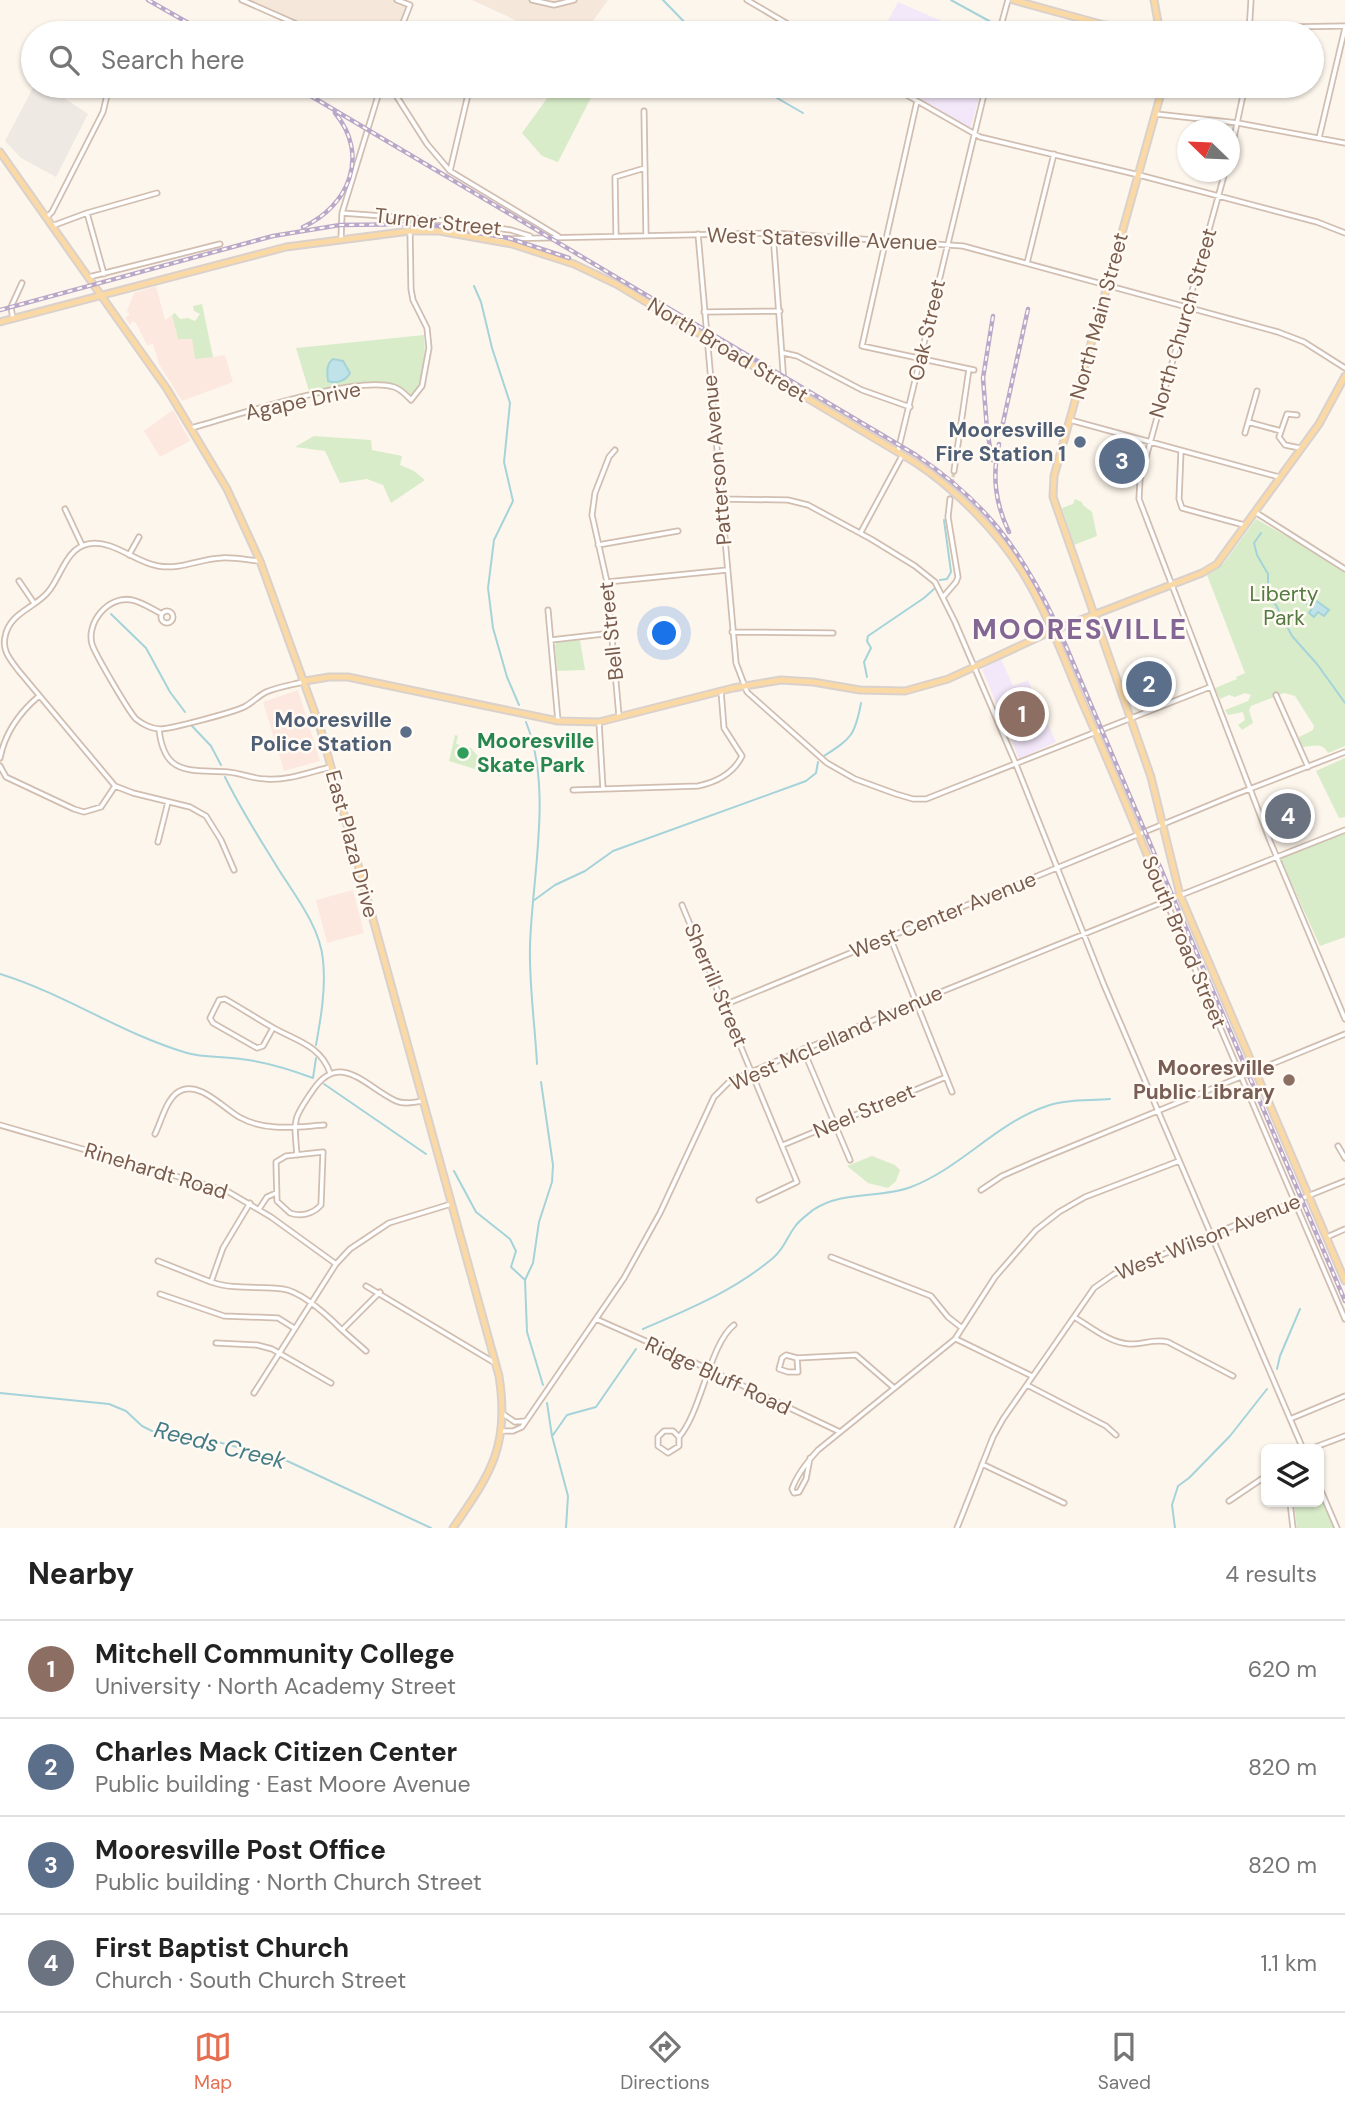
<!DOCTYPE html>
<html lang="en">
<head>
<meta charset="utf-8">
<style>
  :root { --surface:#fff; --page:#f6f6f6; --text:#222; --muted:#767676; --line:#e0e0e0; --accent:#e76f51 }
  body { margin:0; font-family:"DM Sans",sans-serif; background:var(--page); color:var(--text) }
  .controls { position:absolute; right:21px; bottom:21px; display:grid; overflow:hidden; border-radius:10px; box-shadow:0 2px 5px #0004 }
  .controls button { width:63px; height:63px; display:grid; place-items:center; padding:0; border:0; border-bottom:2px solid var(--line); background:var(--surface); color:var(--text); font:35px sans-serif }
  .compass { position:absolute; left:1177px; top:119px; width:63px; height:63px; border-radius:50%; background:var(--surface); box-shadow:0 2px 5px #0004; rotate:293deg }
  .you { position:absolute; left:665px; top:634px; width:24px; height:24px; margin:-18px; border:5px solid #fff; border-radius:50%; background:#1a73e8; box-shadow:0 0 0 10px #1a73e833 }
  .badge { display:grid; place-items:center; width:46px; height:46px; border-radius:50%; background:var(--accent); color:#fff; font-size:23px; font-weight:700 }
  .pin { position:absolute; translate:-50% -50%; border:4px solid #fff; box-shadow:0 2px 7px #0006 }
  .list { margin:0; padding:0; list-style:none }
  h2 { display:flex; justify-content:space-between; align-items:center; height:91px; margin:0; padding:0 28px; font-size:30px }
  h2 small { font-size:23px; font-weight:400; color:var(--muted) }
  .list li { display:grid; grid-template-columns:46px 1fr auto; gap:21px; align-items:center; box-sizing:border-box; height:98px; padding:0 28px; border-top:2px solid var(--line) }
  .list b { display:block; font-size:26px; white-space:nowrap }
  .list p { margin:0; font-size:23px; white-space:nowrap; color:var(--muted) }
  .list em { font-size:23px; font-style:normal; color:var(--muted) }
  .icon { flex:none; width:38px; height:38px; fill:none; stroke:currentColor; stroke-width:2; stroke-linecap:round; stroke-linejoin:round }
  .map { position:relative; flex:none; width:1345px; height:1528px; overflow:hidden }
  .search { position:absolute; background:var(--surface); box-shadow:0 2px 5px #0004; left:21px; right:21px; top:21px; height:77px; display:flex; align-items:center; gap:18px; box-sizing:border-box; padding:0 24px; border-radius:38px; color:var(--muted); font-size:26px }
  .sheet { height:483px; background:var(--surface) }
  nav { display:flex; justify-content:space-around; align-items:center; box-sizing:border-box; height:98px; border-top:2px solid var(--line); background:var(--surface); font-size:19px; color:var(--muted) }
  nav a { display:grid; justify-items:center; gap:4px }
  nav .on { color:var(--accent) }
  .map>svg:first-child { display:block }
  .residential { fill:#f5e8da }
  .commercial { fill:#fde8e0 }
  .industrial { fill:#efe9e4 }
  .education { fill:#f3e8fa }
  .green { fill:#d8ecc9 }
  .water { fill:#bfe3e8; stroke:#a5d3da; stroke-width:2 }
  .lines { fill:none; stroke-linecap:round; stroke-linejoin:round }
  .stream { stroke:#a5d3da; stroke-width:2 }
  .minor-tunnel { stroke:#dcd0c4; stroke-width:3.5; stroke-dasharray:3.5 2; stroke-linecap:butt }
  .minor-casing { stroke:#d1beb0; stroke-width:7 }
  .major-casing { stroke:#dad1cd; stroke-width:9 }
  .minor { stroke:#fff; stroke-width:3.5 }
  .major { stroke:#fbd9a5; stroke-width:5 }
  .rail-casing { stroke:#b9a8c9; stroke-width:4.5 }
  .rail { stroke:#fffaf3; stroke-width:2; stroke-dasharray:5; stroke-linecap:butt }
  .service-dot { fill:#5c6f8a; stroke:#fffaf3; stroke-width:2.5 }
  .leisure-dot { fill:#2e9e5b; stroke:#fffaf3; stroke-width:2.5 }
  .education-dot { fill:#8d6e63; stroke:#fffaf3; stroke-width:2.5 }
  .labels { text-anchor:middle; stroke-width:5; stroke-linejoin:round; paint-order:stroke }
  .street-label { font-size:21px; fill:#7a5c4d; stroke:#fffaf3 }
  .service-label { font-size:21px; font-weight:bold; fill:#4e5e75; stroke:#fffaf3; text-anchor:end }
  .park-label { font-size:21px; fill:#537a41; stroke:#fffaf3 }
  .leisure-label { font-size:21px; font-weight:bold; fill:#27864d; stroke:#fffaf3; text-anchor:start }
  .education-label { font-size:21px; font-weight:bold; fill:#785e54; stroke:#fffaf3; text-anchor:end }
  .water-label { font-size:23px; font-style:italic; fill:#437c86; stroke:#fffaf3 }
  .district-label { font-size:28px; font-weight:bold; letter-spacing:2px; fill:#846695; stroke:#fffaf3 }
</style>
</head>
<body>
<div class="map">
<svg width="1345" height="1528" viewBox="0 0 1345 1528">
  <rect width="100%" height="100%" fill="#fdf6ec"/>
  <path class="residential" d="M242 0H397L410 5 399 33H317Z
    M472 0H608L589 26 591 33H571L569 27 541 32Z"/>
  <path class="commercial" d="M156 286 165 320 172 315 178 339 192 338 213 357 225 355 233 382 182 401 159 364 153 344 147 345 136 323 133 321 130 325 125 318 130 314 127 311 134 293Z
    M173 410 190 441 160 457 144 431Z
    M298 690 320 761 284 771 263 702Z
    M353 890 364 933 327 943 316 900Z"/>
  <path class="industrial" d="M34 86H46L88 114 56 177 21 158 5 141Z"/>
  <path class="education" d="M898 2 969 33 971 29 989 33H888L883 30Z
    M898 86H982L971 127H968Z
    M1001 659 1013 686 1028 680 1056 742 1019 759 982 669Z"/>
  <path class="green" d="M556 86H597L558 162 542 156 522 133Z
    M202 304 213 357 195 359 192 339H178L172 315 175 313 180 319 188 318 195 321 200 314 194 311 193 306Z
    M424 335C426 352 424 384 411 395 385 372 340 385 309 391L296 348Z
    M314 436 371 440 372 450 402 456 400 465 414 471 425 480 391 503 383 485 367 479 340 483 325 451 295 447Z
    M1075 499 1082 502 1083 505 1092 512 1097 536 1074 545 1062 508 1073 504Z
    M1256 519 1295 541 1345 573V746L1328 753C1322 741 1311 747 1302 747L1299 737 1313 730 1314 726 1295 696 1284 693 1251 706 1249 710 1253 723 1242 730 1238 725 1245 720 1243 712 1228 715 1225 710 1248 701 1251 695 1245 693 1235 697 1229 695 1220 699 1215 688 1237 679 1236 677 1245 673 1207 575 1224 563Z
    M580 640 585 670 557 671 555 646 556 642Z
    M455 735 458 736 456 744 471 748 480 759 478 770 449 761Z
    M1345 758V817L1339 818 1316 771Z
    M1345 833V937L1320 946 1280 858Z
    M872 1156 895 1165 900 1170 896 1181 888 1188 868 1183 847 1166Z
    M1319 1491 1334 1528H1297L1294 1502H1319Z"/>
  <path class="water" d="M333 359 343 361 350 373C346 381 336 384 328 381 327 373 326 364 333 359Z
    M1311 597 1329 610 1324 616 1318 612 1314 617 1309 613 1312 608 1307 604Z"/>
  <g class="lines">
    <path class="stream" d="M663 0 695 33
      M951 0 991 22
      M756 86 803 113
      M474 286 481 302 492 348 510 403 504 462 513 501 494 540 488 588 493 628 507 677 519 705
      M1261 533 1254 543 1257 555 1268 574V597L1276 605 1292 636 1317 664 1345 703
      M940 580 947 579 951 572 944 520
      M111 614 146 648 170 692 185 712
      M867 677 864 662 871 648 867 641 868 636 924 598 934 589
      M526 722C553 789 532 875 530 946 529 985 535 1025 537 1064
      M192 726 211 746 221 765
      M824 756C852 738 855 735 861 703
      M225 777C241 810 260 839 279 870 296 897 320 927 323 960 326 989 321 1017 316 1045
      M533 901 555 885 585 871 613 851 806 781 816 773 818 762
      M0 974C65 994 122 1034 187 1053 204 1058 223 1056 241 1059 266 1062 289 1069 313 1078L316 1058
      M541 1082 553 1165 552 1182 539 1222 533 1263 525 1280 527 1332 543 1385
      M324 1084 426 1154
      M454 1171 476 1212 510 1239 516 1251 511 1267 525 1280
      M643 1329C689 1309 734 1291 773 1258 784 1249 786 1239 794 1228 798 1221 807 1215 813 1210 842 1190 879 1199 911 1187 961 1168 996 1123 1047 1106 1066 1099 1091 1101 1110 1099
      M1277 1369 1280 1356 1300 1309
      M0 1393 109 1404 126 1411 142 1426 152 1431 191 1435 283 1459 431 1528
      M547 1403 552 1436 568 1496 566 1528
      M553 1435 567 1415 596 1407 636 1349
      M1175 1528 1172 1505 1178 1486 1189 1478 1230 1436 1267 1389"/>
    <path class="minor-tunnel" d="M950 499 954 471"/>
    <g class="minor-casing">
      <path id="minor" d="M242 0 317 33
        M397 0 410 5 399 33
        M532 0 554 5 574 0
        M747 0 803 33
        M1159 29 1345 26
        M482 33 483 32
        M999 33 1008 0
        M1249 33 1251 0
        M390 86 427 144 450 171 558 236
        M891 86 980 137 1139 175 1317 222 1345 233
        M917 101 862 346 974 370
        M644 111 646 235
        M1156 114 1238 123 1345 143
        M1319 138 1345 28
        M1230 156 1245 86
        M450 171 470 86
        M1225 172 1140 479 1139 499 1270 841 1345 1019
        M87 213 104 274
        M342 213 437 220 511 230 530 236
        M46 218 52 212 103 112 109 87
        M52 226 87 213 157 193
        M773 233 784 384
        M616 234 615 177 645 168
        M698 234 736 663 747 692 827 763 855 779 896 794 913 799H926L1210 687
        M341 239 342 213 381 86
        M492 239 773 233 963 246 1278 332 1304 342 1345 368
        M1027 263 1054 154
        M89 277 220 244
        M704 312 780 311
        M13 319 11 307 22 283
        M784 353 797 356 862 390 910 407
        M1297 415 1287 414 1279 437 1285 445 1300 448
        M1070 420 1279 477
        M1248 422 1281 431
        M191 428C236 416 353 375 394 387 401 389 406 395 411 400L422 386 429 348 427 328 413 300 411 289 410 231
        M1245 433 1257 391
        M615 450 609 457 595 493 592 515 607 582 619 716
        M898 451 986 86
        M1181 451 1179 499 1182 508 1244 525
        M954 471 969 369
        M721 499 788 500 808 505 871 539 915 566 935 582 955 622 1015 762 1104 985 1303 1449
        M65 509 82 545
        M1255 512 1345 569
        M861 532 902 456
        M598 545 678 531
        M129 555 139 537
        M19 581 34 603
        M607 582 727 570
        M944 596 956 582 958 577 948 517 950 499
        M548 610 558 721
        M161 617a6 6 0 1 1 12 0a6 6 0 1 1-12 0Z
        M162 614C152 609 142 602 132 600 109 595 86 622 92 644 95 654 129 712 136 719 142 724 152 729 160 729 171 729 234 712 244 707 252 703 258 696 266 692 278 687 291 685 303 682
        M732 632 833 633
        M551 640 612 633
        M1276 695 1308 767
        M599 722 603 789
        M159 729C164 778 192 769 228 772 241 773 253 779 266 779 287 781 310 772 331 767
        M0 758C5 733 20 712 39 696
        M0 766 6 777 74 809 84 812 101 807 115 786
        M573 790 698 786C717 782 733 774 742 756L724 728 721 691
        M158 842 168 802
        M234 870 221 840 206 816 190 807 133 793 115 786 18 670C10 659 2 651 5 637 9 613 35 608 48 592 61 577 66 548 88 544 113 539 134 562 158 566 181 570 199 559 221 558 234 557 247 560 259 561
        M1181 895 1345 830
        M682 905 797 1182 759 1200
        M890 937 952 1092
        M724 1005 1234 795 1345 752
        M273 1028 263 1046 257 1048 213 1023 210 1018 219 1000 225 999C241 1008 256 1018 272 1027 294 1040 321 1045 330 1073
        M803 1049 850 1160
        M0 1125 227 1191 271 1217 336 1264
        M155 1134C161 1122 166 1100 178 1092 198 1079 223 1108 239 1117 266 1132 295 1127 324 1125
        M783 1145 946 1077
        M1338 1146 1345 1158
        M323 1152 321 1205C313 1214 301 1217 290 1213L277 1201 276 1162 286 1156Z
        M297 1155C294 1119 292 1120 313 1090 340 1050 366 1087 396 1101 405 1105 414 1102 423 1101
        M981 1190 1002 1176 1036 1161 1345 1034
        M250 1203 223 1248 211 1282C234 1290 259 1286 283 1289 303 1292 328 1316 342 1330
        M259 1209 267 1197 276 1193
        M1327 1237 1345 1229
        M831 1257 931 1296 948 1317 962 1328
        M158 1261 211 1282
        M366 1286 495 1363
        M160 1294 224 1316 278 1318 294 1328
        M1074 1317C1091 1327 1110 1343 1129 1344 1143 1345 1154 1338 1168 1342L1233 1376
        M596 1319 691 1361 840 1432
        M956 1339 1032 1376
        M216 1343 257 1345 272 1349 331 1383
        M366 1351 342 1330 380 1292
        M786 1355 797 1358 798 1372H788L779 1369 782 1358Z
        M797 1358 856 1355 893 1387
        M1027 1385 1106 1426 1116 1435
        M254 1393 336 1264 350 1249 389 1223 451 1204
        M503 1414 515 1422 525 1421
        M1290 1419 1345 1396
        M502 1431H513L522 1427 624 1278 660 1213 714 1097 730 1081 916 1002 1166 901 1345 1319
        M679 1437 673 1431H664L658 1437V1446L668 1453 679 1446V1437C701 1413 710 1343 734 1325
        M1310 1449 1345 1436
        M810 1458 806 1479 799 1492 794 1493 792 1489C797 1474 808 1461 818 1450L955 1339 995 1277 1036 1230 1059 1212 1085 1197 1179 1161
        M982 1464 1064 1503
        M1319 1486 1337 1528
        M1229 1501 1266 1476
        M1290 1502 1293 1528
        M957 1528 993 1437 1003 1419 1094 1288 1114 1274 1345 1181"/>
    </g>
    <g class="major-casing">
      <path id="major" d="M1013 0 1104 25 1159 29
        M1154 0 1160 33
        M1163 86 1054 476 1053 497 1151 777 1180 895 1345 1281
        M0 152 167 389 227 489 260 561 320 727 499 1376C510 1446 491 1473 453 1528
        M0 322 286 247 410 231H439L512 244 574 264 616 284 916 463C957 490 1001 535 1026 578 1049 617 1065 662 1083 704 1112 769 1139 835 1166 901L1180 895
        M305 681 329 677H348L558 721 599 722 733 688 781 680 813 682 860 690 905 691 948 679 1052 631 1202 573 1217 564 1319 424 1345 376"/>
    </g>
    <use href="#minor" class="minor"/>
    <use href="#major" class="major"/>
    <g class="rail-casing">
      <path id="rail" d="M148 0 206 33
        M294 86 916 455C987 503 1020 549 1057 625L1345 1301
        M303 227C349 206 370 155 335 113
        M0 310 273 236 340 225 427 224 508 238 569 258
        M1001 432 1028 309
        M999 444C992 476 995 503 1009 532
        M992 460 987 429 983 378 993 316"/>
    </g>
    <use href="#rail" class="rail"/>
  </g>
  <g class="service-dot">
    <circle cx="1080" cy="442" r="7"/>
    <circle cx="406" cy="732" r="7"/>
  </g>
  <circle class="leisure-dot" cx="463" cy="753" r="7"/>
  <circle class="education-dot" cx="1289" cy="1080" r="7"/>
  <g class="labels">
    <g class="street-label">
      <text transform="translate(438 222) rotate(6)" y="7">Turner Street</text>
      <text transform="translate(822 239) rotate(2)" y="7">West Statesville Avenue</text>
      <text transform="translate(1099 316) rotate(-75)" y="7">North Main Street</text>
      <text transform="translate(1183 323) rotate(-74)" y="7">North Church Street</text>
      <text transform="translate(927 330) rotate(-77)" y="7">Oak Street</text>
      <text transform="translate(728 350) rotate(31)" y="7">North Broad Street</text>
      <text transform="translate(303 401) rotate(-12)" y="7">Agape Drive</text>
      <text transform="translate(717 460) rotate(-95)" y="7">Patterson Avenue</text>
      <text transform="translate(611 631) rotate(-96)" y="7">Bell Street</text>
      <text transform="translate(352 844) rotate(75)" y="7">East Plaza Drive</text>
      <text transform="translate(943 915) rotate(-22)" y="7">West Center Avenue</text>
      <text transform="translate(1184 942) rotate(67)" y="7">South Broad Street</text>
      <text transform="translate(716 985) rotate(67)" y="7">Sherrill Street</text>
      <text transform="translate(836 1038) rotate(-24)" y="7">West McLelland Avenue</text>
      <text transform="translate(864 1111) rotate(-23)" y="7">Neel Street</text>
      <text transform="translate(156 1171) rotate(17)" y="7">Rinehardt Road</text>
      <text transform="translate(1208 1237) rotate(-22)" y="7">West Wilson Avenue</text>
      <text transform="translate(718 1376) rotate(25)" y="7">Ridge Bluff Road</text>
    </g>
    <g class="service-label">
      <text x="1066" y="437">Mooresville<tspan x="1066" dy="24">Fire Station 1</tspan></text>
      <text x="392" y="727">Mooresville<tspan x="392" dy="24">Police Station</tspan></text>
    </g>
    <g class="park-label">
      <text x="1284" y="601">Liberty<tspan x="1284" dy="24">Park</tspan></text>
    </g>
    <g class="leisure-label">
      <text x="477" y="748">Mooresville<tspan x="477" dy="24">Skate Park</tspan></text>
    </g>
    <g class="education-label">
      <text x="1275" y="1075">Mooresville<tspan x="1275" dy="24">Public Library</tspan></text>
    </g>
    <g class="water-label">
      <text transform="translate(220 1445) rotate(14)" y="8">Reeds Creek</text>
    </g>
    <g class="district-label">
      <text x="1080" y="639">MOORESVILLE</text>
    </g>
  </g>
</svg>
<div class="controls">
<button><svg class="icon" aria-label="layers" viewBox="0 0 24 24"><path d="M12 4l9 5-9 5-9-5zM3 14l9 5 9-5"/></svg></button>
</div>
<svg class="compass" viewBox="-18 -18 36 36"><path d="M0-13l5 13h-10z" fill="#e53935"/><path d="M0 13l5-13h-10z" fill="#767676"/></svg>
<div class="you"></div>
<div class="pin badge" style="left:1022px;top:714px;background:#8d6e63">1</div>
<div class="pin badge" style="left:1149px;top:684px;background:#5c6f8a">2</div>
<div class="pin badge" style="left:1122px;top:461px;background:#5c6f8a">3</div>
<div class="pin badge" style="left:1288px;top:816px;background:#6b7280">4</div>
<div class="search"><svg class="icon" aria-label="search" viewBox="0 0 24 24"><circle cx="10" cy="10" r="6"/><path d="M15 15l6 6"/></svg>Search here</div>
</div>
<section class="sheet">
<h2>Nearby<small>4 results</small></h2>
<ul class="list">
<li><span class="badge" style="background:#8d6e63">1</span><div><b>Mitchell Community College</b><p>University · North Academy Street</p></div><em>620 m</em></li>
<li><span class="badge" style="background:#5c6f8a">2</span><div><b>Charles Mack Citizen Center</b><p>Public building · East Moore Avenue</p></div><em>820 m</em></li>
<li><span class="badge" style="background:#5c6f8a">3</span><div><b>Mooresville Post Office</b><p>Public building · North Church Street</p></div><em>820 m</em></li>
<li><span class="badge" style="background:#6b7280">4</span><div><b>First Baptist Church</b><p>Church · South Church Street</p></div><em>1.1 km</em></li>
</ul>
</section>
<nav>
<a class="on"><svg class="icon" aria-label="map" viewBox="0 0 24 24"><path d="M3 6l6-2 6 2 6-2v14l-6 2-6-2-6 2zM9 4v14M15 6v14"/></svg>Map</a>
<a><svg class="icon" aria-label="directions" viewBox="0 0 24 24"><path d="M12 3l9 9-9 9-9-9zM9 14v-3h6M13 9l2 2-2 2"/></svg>Directions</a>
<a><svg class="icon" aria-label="saved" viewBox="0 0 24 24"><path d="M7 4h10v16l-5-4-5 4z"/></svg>Saved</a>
</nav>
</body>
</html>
